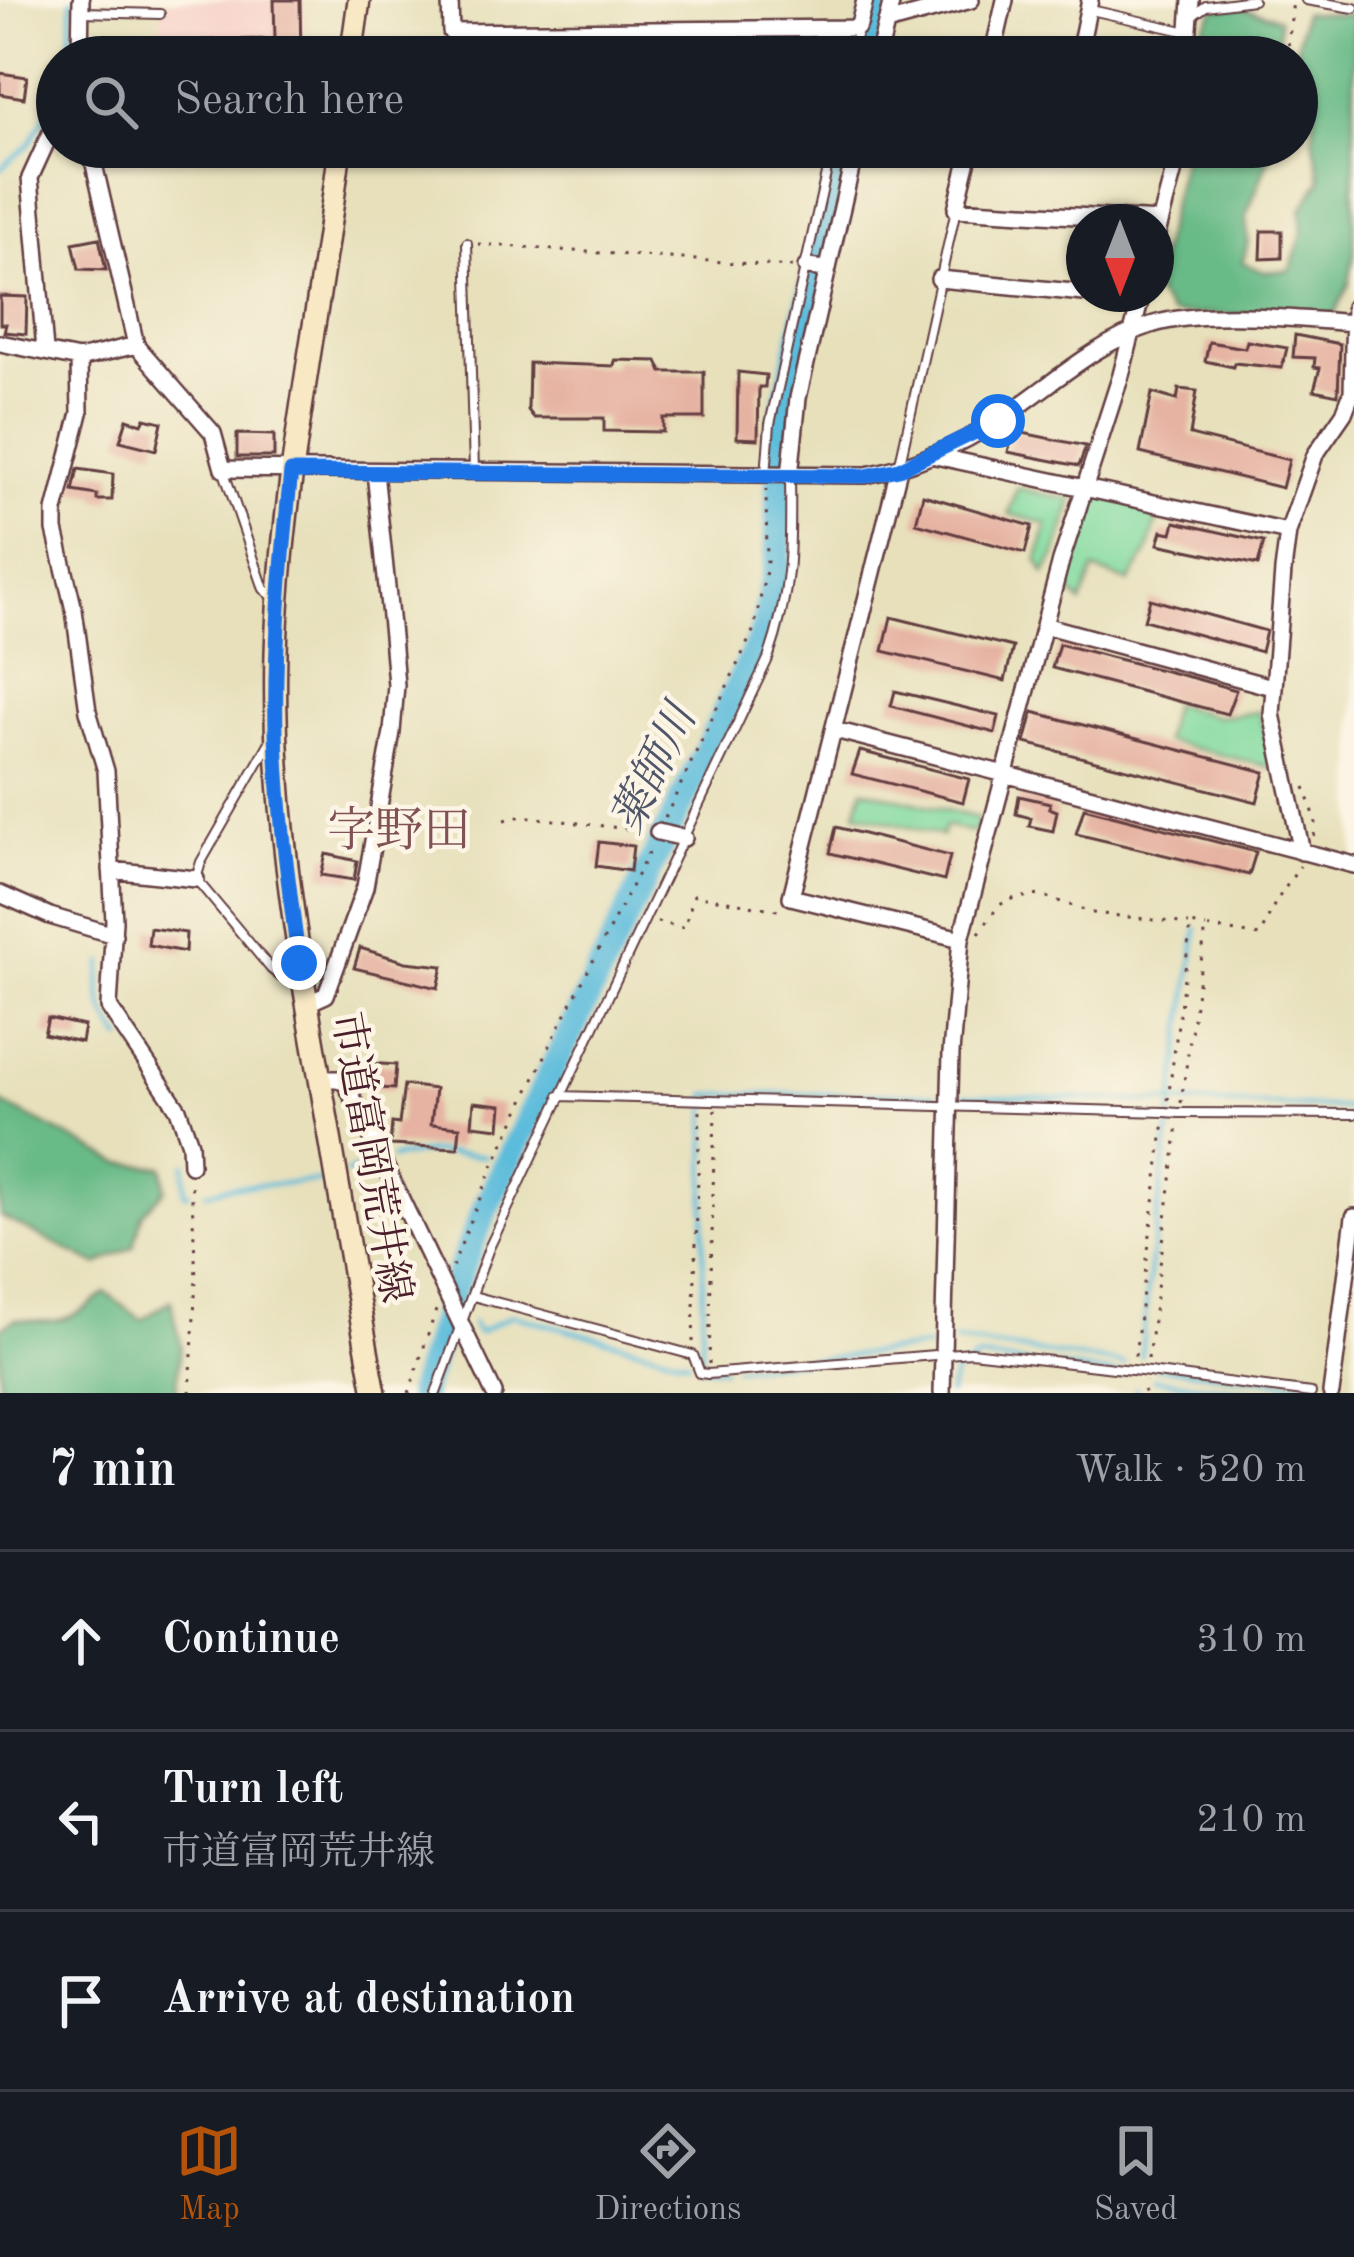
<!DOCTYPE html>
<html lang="en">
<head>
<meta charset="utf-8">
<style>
  :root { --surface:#171b24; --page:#20242c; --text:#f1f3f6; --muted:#9ea1a6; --line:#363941; --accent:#b45309 }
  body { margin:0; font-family:"Old Standard TT","Noto Serif JP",serif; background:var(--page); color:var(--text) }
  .compass { position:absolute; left:1066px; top:204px; width:108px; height:108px; border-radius:50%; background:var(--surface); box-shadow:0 3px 9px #0004; rotate:180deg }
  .stop { position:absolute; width:36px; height:36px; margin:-27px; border:9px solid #1a73e8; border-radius:50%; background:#fff }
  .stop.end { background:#1a73e8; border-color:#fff; box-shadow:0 3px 12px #0008 }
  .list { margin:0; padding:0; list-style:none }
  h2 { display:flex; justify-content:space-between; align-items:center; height:156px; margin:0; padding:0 48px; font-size:51px }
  h2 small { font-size:39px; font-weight:400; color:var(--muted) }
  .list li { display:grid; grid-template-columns:78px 1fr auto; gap:36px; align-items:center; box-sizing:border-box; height:180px; padding:0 48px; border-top:3px solid var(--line) }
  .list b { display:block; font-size:45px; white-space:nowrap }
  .list p { margin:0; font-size:39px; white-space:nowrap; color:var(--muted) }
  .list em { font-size:39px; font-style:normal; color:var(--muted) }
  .icon { flex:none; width:66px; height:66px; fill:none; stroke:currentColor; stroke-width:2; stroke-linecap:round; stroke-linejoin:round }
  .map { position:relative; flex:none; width:1354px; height:1393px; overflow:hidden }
  .search { position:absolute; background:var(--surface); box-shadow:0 3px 9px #0004; left:36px; right:36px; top:36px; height:132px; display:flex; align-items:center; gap:30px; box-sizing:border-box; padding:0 42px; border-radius:66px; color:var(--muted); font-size:45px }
  .sheet { height:696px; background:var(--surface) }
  nav { display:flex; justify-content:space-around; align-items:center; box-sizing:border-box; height:168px; border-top:3px solid var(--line); background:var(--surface); font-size:33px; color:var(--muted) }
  nav a { display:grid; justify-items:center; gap:6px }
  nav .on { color:var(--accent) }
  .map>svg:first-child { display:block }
  .built { fill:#f7d1c9 }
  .green { fill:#81da9f; stroke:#667c65; stroke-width:3 }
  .forest { fill:#68ba86; stroke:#596c58; stroke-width:3 }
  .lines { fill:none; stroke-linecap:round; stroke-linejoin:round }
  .stream { stroke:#5cbcdb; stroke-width:4.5 }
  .river { stroke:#5cbcdb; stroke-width:27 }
  .building { fill:#e6b2a2 }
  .lane-casing { stroke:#623c41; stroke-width:12 }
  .street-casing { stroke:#623c41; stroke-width:20 }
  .secondary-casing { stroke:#623c41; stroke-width:26 }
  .path { stroke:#623c41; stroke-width:3; stroke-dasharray:3 9; stroke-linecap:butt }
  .lane { stroke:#fff; stroke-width:8 }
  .street { stroke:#fff; stroke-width:15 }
  .secondary { stroke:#f8e8c3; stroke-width:21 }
  .lane-bridge-casing { stroke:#623c41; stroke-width:12; stroke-linecap:butt }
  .lane-bridge { stroke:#fff; stroke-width:8 }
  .route { stroke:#1a73e8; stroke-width:15 }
  .labels { text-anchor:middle; stroke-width:9; stroke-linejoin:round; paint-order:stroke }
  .street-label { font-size:42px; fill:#4a1f2b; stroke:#fcf5e5 }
  .water-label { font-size:45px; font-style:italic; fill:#505669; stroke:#fcf5e5 }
  .quarter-label { font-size:48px; fill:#815255; stroke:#fcf5e5 }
</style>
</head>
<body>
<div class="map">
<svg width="1354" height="1393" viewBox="0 0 1354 1393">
  <rect width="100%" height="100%" fill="#fcf5e5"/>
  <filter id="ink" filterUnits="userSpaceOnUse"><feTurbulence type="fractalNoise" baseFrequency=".00833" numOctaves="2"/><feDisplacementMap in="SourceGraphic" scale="24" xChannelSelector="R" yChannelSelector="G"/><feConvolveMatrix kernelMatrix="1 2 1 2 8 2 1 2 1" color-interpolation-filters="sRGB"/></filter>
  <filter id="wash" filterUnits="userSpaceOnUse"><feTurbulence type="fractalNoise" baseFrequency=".004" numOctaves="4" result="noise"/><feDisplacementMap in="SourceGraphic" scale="48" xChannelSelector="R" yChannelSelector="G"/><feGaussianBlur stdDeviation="2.7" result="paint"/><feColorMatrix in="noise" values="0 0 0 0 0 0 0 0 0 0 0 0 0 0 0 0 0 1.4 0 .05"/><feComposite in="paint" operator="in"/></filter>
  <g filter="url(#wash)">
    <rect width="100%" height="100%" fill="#e7e0bb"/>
    <path class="built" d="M170 0H304L305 57H162L160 14Z"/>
    <path class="green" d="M1017 488 1073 500 1056 555 1045 574 1038 560 1047 524 1009 514Z
      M1094 493 1160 509 1148 551 1129 582 1094 570 1081 603 1064 586Z
      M1172 704 1217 717 1259 712 1274 768 1164 741Z
      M863 789 977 818 978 829 971 832 945 826 942 836 856 813Z"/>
    <path class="forest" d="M1242 8 1279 18 1278 57H1193L1194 42 1215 9Z
      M1303 13 1354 15V254L1349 284 1334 315 1171 314 1156 294V272L1185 147H1273L1246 217 1248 241 1243 262 1264 272 1290 270 1303 231 1301 210 1321 180 1313 137 1315 107 1297 103 1295 57Z
      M0 1102 120 1163 163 1167 165 1190 142 1214 134 1246 97 1265 0 1216Z
      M106 1293 142 1320 171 1300 181 1345 176 1393H0V1329L15 1319C62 1325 69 1321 106 1293Z"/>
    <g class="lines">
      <path class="stream" d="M70 57 72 0
        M0 169 29 145 57 94
        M103 962C96 994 101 1013 122 1039
        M964 1095 1352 1108
        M392 1158 430 1152 485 1156
        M501 1162 507 1165
        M185 1164V1194H189
        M347 1173 365 1167
        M206 1193 229 1187 324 1181
        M453 1289 456 1295
        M472 1323 478 1333 512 1315 688 1361
        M955 1341 1125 1364
        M1141 1356 1150 1267 1197 929
        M700 1366 723 1369
        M701 1366 707 1094H936
        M1155 1367 1321 1386
        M735 1368 929 1347
        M1154 1379 1266 1393
        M1342 1389H1354
        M949 1393 955 1373 979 1358 1124 1375
        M1136 1393V1388"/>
      <path class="river" d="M864 57 878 0
        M420 1393 453 1289 486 1207 762 636 778 561 780 429 844 147"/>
    </g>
    <g id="blocks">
      <path class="building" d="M274 0H300L301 57H174L173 41 275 39Z
        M0 73 27 77 24 98 0 94Z
        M1262 231H1282V258L1261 259Z
        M99 238 106 270 79 269 73 243Z
        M0 296 27 297 26 334 4 332 6 324H0Z
        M1295 335 1340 344 1338 395 1314 390 1320 368 1314 367 1315 358 1293 357Z
        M1247 341 1287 348 1282 368 1234 363 1233 367 1205 361 1209 342 1245 348Z
        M615 360 657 361 662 372H704V418H663V432L604 431V418H534L528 410 529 363 614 366Z
        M738 372 766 375 765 387H759L758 439 737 438Z
        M1179 389 1197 391 1190 435 1289 460 1282 488 1140 453 1152 393 1177 400Z
        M145 418 162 422 156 450 120 441 127 419 142 424Z
        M1013 431 1086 446 1079 466 1008 452Z
        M237 434 274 435V457H237Z
        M78 469 113 474 112 500H97V495L73 491Z
        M923 495 1032 526 1025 553 916 523Z
        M1175 522 1264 542 1258 565 1158 544 1162 531 1172 533Z
        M1150 599 1266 631 1261 652 1144 620Z
        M891 617 1013 647 1005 681 883 651Z
        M1059 644 1193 678 1236 690 1227 714 1052 668Z
        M895 691 999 716 995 733 891 706Z
        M1033 712 1265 772 1257 802 1025 743Z
        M860 751 969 779 963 802 852 774Z
        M1019 796 1050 803 1049 808 1057 811 1053 831 1029 826 1031 818 1016 814Z
        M1084 808 1256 852 1249 875 1076 834Z
        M836 827 950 856 944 881 830 853Z
        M599 842 633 846 630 871 596 866Z
        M326 854 357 861 354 880 321 875Z
        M150 928 186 933 185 952 148 945Z
        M360 948 406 962 443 966 438 988 354 968Z
        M48 1018 84 1026 81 1042 44 1034Z
        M366 1063 396 1065 394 1089 364 1087Z
        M404 1085 435 1089 431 1124 460 1127 458 1148 390 1145 392 1123 399 1124Z
        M474 1102 502 1105 500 1128 472 1125Z"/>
    </g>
  </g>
  <g filter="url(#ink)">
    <use href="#blocks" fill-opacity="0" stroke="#623c41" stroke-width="3"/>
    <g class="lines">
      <g class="lane-casing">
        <path id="lane" d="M1306 0 1354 8
          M1091 10 1188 32
          M82 12 160 14
          M1192 16 1206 6 1253 0
          M851 57 858 27
          M467 243 474 470
          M899 467 956 209
          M224 472 264 589 277 600
          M766 475 770 424 832 147
          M271 740 201 862 196 879 271 969 281 977 301 980
          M559 1096 1165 1112
          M1179 1113 1354 1114
          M473 1296 693 1355 700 1373 708 1374 971 1352 1132 1370
          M1141 1371 1311 1393
          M436 1393 489 1248 768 659C792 590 791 547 790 476"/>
      </g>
      <g class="street-casing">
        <path id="street" d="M450 0 451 32 857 28
          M886 23 971 0
          M859 25 865 0
          M80 57 81 0
          M878 57 892 0
          M992 57 1005 0
          M1078 57 1090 0
          M1187 57 1191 0
          M90 147 136 345 213 433 223 469 866 475C914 466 961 445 1002 418 1050 386 1095 343 1151 325 1203 308 1298 319 1354 323
          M971 147 956 209 1160 221
          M1156 238 1180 147
          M806 267 828 269
          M939 279 1084 293
          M1098 294 1141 298
          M0 343 79 359 80 413 55 511V530L74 610 88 711 106 771 114 921 109 1007 178 1109 190 1144 191 1165
          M45 350 30 178 57 119
          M79 359 136 345
          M931 455 1288 532
          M899 469 791 897 961 939
          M790 476 798 398 856 147
          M1047 626 1272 687
          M835 730 1354 865
          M658 832 684 838
          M1302 852 1272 714 1283 571 1288 532 1315 455 1344 413 1352 392 1354 307
          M111 870 196 879
          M0 894 50 916 114 935
          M306 1004 326 995 365 887 392 732 396 685 392 636 375 472
          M320 1079H338L346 1084 494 1393
          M942 1393 951 1053 961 939 1061 561 1121 375 1142 294
          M1331 1393 1354 1217"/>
      </g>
      <g class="secondary-casing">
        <path id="secondary" d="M351 57 359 0
          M340 147C320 316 281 483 276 653 272 797 295 938 320 1079 338 1183 355 1288 375 1393"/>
      </g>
      <path class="path" d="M1287 57 1293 0
        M478 244 792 267
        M1305 787 1316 821 1314 836
        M665 818 754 629 767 566 766 489
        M505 820 522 816 644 831
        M657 922 684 928 694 895 783 911
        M979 933 999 905 1015 898 1041 895 1093 913 1189 924
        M1168 1100 1191 924 1206 927
        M1181 1103 1206 927 1260 936 1275 903 1300 866
        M452 1267 493 1166 556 1033 651 848
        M693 1342 700 1111
        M1135 1356 1164 1121
        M1148 1359 1178 1125
        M709 1364 715 1109
        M190 1393 196 1278 191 1179
        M409 1393 436 1310
        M1144 1393 1145 1381"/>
      <use href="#lane" class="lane"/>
      <use href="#street" class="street"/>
      <use href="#secondary" class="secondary"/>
      <g class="lane-bridge-casing">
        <path id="lane-bridge" d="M1165 1112 1179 1113
          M1132 1370 1141 1371"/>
      </g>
      <use href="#lane-bridge" class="lane-bridge"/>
    </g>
  </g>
  <g class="lines" filter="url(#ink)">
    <path class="route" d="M299 963C289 887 278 810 276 732 274 645 282 559 291 472L866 476 899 469 998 421"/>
  </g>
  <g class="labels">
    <g class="street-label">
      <text transform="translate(373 1157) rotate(80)" y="15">市道富岡荒井線</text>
    </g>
    <g class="water-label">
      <text transform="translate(652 768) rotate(-64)" y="16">薬師川</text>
    </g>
    <g class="quarter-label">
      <text x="399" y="846">字野田</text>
    </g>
  </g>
</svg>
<svg class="compass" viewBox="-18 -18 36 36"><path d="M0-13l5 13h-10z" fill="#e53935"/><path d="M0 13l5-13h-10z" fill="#9ea1a6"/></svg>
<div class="stop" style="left:998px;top:421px"></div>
<div class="stop end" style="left:299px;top:963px"></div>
<div class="search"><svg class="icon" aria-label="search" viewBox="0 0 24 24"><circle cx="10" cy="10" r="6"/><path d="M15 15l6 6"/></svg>Search here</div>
</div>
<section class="sheet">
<h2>7 min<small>Walk · 520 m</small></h2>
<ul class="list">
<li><svg class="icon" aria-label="ahead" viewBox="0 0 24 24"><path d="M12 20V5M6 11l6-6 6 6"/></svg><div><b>Continue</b></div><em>310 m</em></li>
<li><svg class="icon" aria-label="left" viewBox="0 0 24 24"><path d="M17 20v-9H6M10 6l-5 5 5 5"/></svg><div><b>Turn left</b><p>市道富岡荒井線</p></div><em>210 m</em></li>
<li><svg class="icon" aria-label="arrive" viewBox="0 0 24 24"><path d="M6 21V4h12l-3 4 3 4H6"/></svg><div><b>Arrive at destination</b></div></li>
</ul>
</section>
<nav>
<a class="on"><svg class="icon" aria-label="map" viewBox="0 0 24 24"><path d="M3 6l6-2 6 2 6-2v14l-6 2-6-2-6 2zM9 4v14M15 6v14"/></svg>Map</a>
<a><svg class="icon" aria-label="directions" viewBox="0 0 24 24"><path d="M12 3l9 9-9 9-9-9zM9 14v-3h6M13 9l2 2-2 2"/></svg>Directions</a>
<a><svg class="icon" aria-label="saved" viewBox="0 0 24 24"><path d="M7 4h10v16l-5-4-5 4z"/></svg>Saved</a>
</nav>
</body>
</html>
